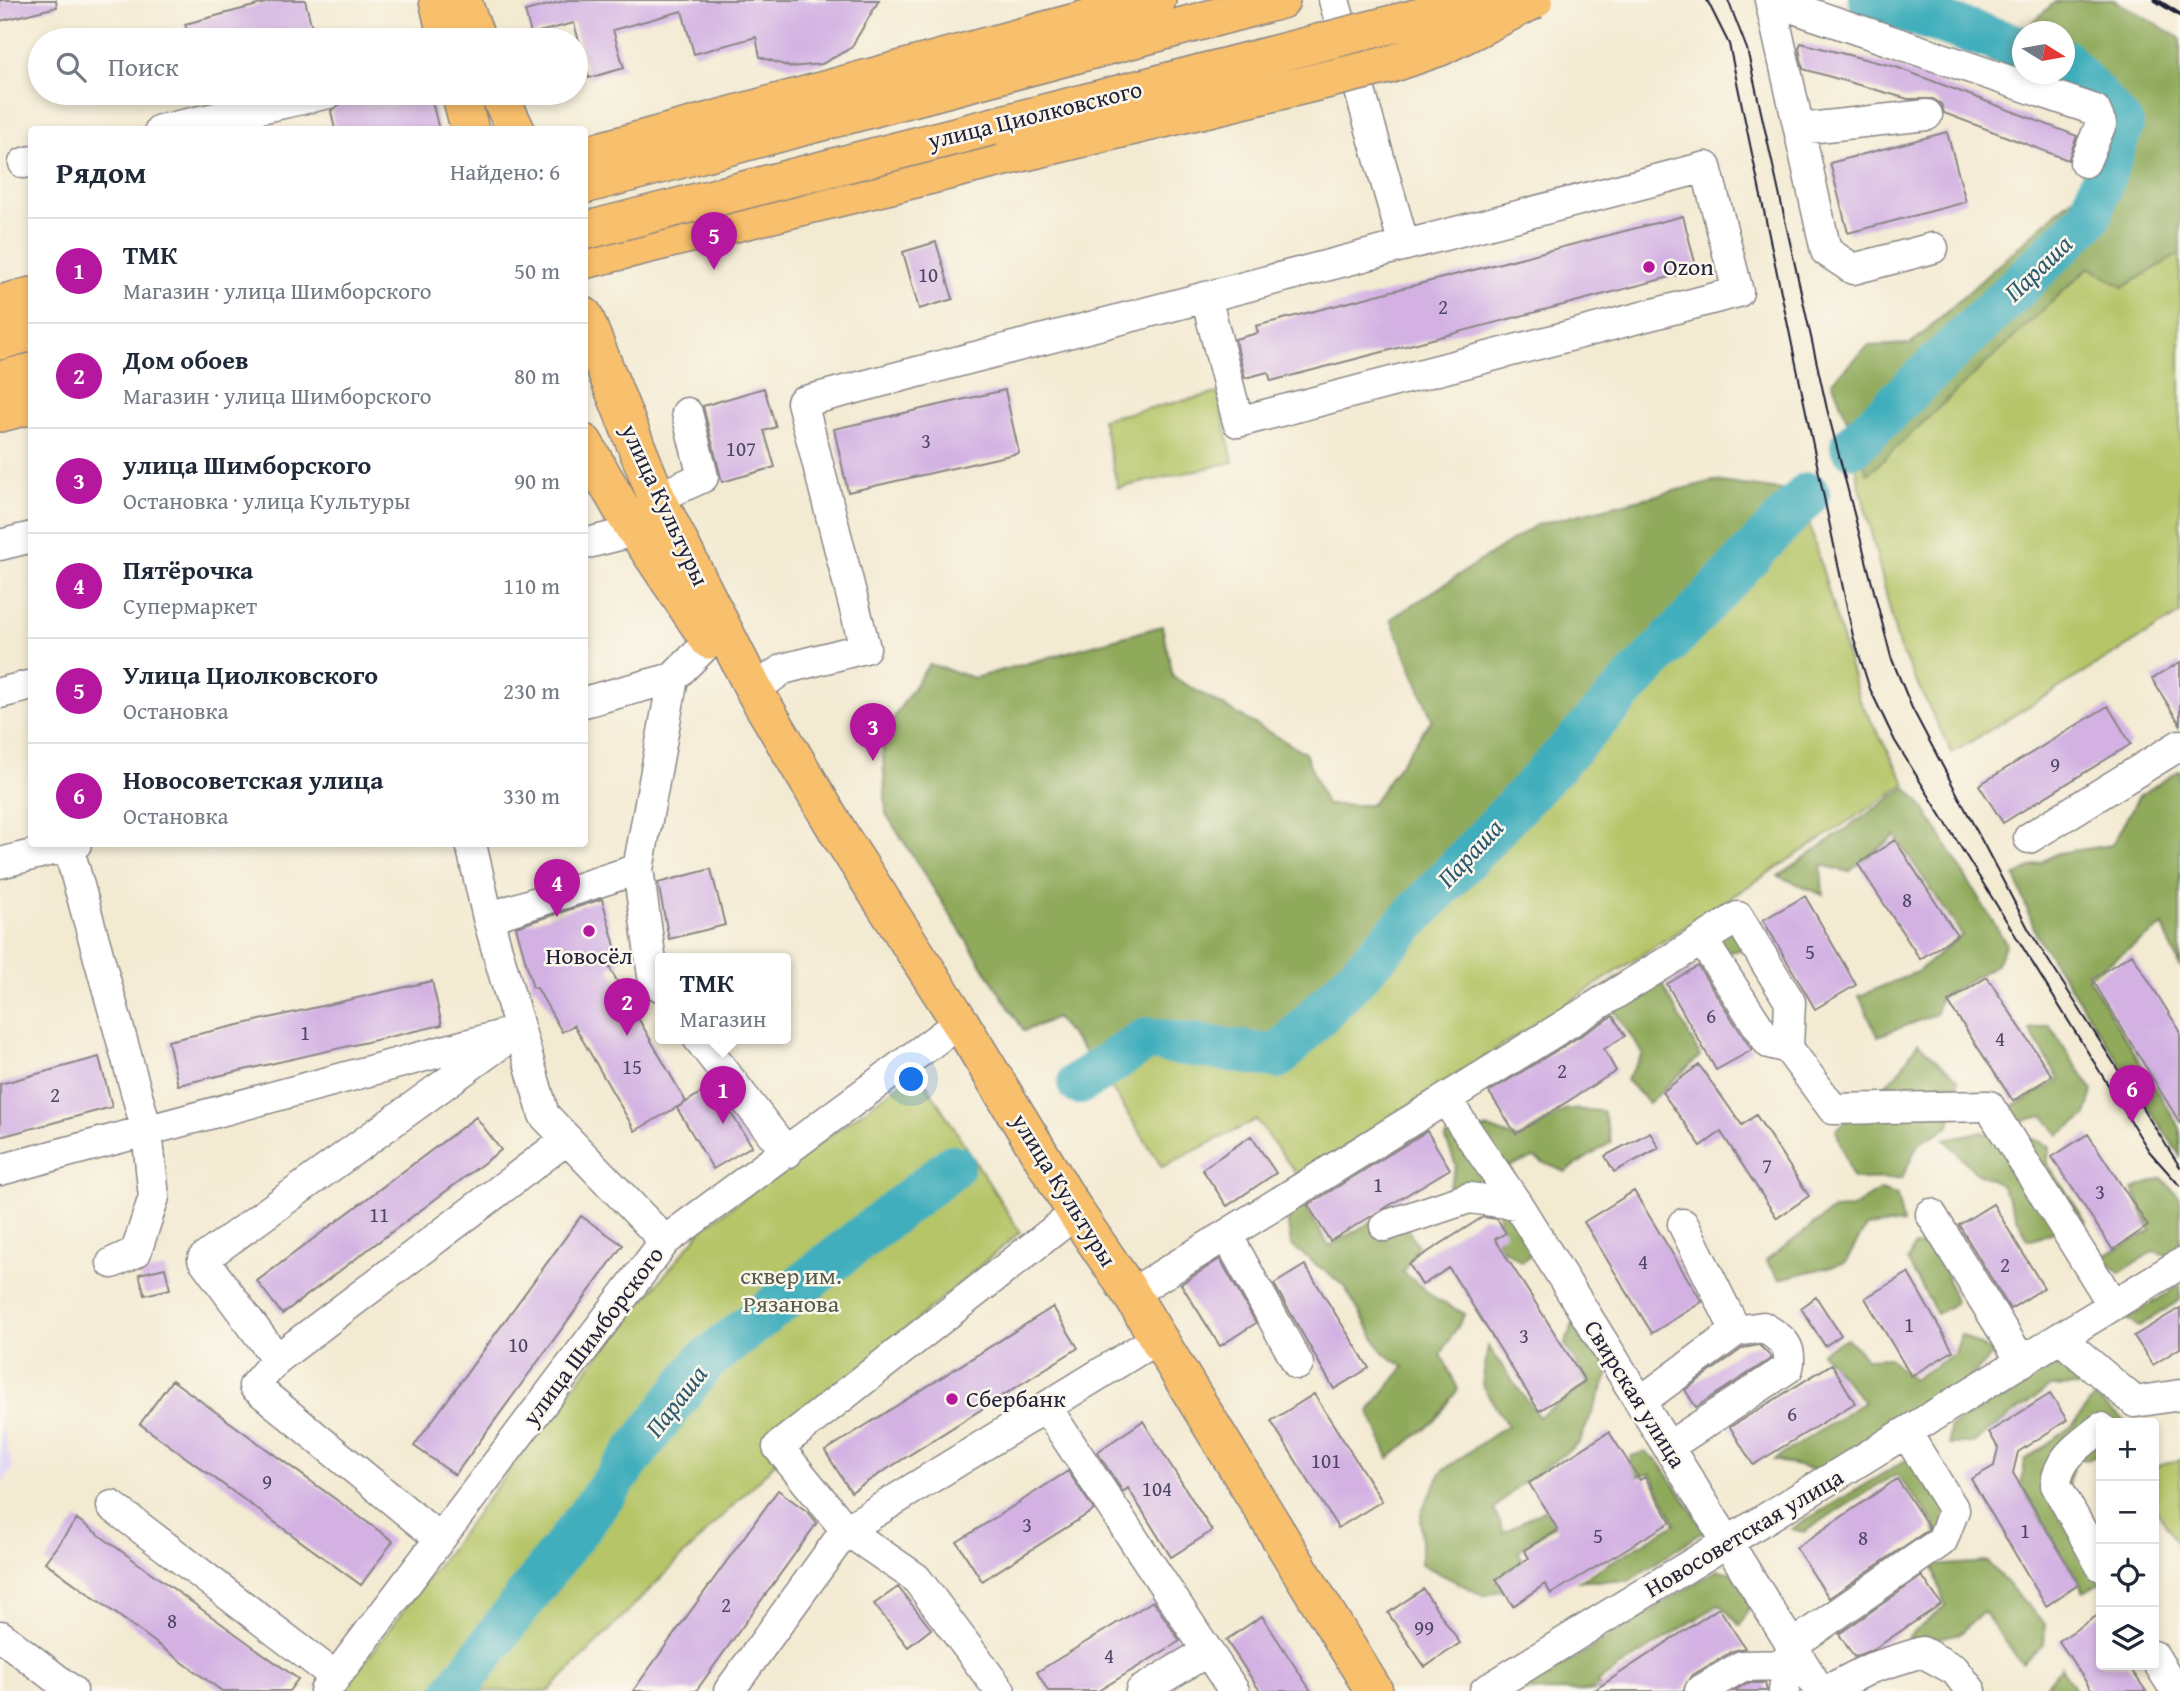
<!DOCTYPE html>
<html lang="ru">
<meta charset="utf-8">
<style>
:root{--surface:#fff;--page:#f2f2f3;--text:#1f2937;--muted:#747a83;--line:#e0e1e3;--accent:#b5179e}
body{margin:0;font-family:"Gentium Book Plus",serif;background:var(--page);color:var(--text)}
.controls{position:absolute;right:21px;bottom:21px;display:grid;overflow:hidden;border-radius:7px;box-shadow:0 4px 10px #0003}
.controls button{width:63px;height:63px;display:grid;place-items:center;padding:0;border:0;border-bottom:2px solid var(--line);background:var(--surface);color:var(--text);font:35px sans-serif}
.compass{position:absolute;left:2012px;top:21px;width:63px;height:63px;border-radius:50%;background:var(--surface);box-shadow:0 4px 10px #0003;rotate:101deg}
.you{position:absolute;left:912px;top:1080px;width:24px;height:24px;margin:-18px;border:5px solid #fff;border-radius:50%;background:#1a73e8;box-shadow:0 0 0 10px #1a73e833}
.badge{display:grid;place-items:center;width:46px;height:46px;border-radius:50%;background:var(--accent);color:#fff;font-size:23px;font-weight:700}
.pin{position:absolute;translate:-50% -58px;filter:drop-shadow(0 2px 4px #0008)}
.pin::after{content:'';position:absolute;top:37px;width:24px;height:21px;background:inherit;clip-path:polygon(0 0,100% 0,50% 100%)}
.popup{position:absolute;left:655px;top:953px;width:136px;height:91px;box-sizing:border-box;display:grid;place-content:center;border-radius:7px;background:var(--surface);filter:drop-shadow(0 2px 5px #0005);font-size:23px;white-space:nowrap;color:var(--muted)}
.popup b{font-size:26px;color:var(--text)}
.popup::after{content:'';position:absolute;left:50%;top:100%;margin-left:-14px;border:14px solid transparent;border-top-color:var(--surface)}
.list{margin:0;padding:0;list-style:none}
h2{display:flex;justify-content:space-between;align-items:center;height:91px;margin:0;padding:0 28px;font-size:30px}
h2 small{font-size:23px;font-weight:400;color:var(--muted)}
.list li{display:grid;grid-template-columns:46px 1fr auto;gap:21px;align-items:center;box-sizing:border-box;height:105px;padding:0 28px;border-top:2px solid var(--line)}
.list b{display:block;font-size:26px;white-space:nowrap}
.list p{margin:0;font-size:23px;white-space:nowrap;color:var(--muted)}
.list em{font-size:23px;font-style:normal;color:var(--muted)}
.icon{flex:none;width:38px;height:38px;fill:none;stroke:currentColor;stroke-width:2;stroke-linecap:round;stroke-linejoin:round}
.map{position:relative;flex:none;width:2180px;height:1691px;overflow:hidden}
.search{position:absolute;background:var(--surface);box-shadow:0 4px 10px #0003;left:28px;top:28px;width:560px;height:77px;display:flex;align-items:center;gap:18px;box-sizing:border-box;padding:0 24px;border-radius:38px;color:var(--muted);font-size:26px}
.panel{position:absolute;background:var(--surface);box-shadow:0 4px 10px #0003;left:28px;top:126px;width:560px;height:721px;border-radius:7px}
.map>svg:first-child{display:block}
</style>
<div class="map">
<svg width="2180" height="1691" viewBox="0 0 2180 1691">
<rect width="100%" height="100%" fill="#fbf7ec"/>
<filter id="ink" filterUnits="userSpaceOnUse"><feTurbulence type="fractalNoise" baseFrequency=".0143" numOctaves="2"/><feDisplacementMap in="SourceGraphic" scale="14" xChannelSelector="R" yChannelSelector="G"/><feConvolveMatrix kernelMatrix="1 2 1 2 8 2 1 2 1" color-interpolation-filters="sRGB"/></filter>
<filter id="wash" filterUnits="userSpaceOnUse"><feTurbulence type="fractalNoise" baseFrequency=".00686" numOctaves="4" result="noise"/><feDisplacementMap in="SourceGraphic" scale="28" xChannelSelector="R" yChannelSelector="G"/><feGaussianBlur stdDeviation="1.57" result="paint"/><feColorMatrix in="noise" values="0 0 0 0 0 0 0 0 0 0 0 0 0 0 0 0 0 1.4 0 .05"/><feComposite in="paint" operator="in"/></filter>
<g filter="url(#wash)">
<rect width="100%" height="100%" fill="#f3ead2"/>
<!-- built -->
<path fill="#ded5f5" d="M0,1420l13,48 -13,18z"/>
<!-- green -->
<path fill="#b5c568" stroke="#6c7452" stroke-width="2" d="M2180,193v421l-228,139 -53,-106 -44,-181 229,-206z
M1218,393l15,69 -115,26 -16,-69z
M1795,513l13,6 51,180 47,85 -607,393 -43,-57 -94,47 -60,-94 46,-30 132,17z
M918,1071l102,161 -234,199 4,17 -241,243h-206l215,-286 146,-178z
M2180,1460v88l-26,-43v-38z"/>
<!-- forest -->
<path fill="#90aa5c" stroke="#59664c" stroke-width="2" d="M2076,0h38l66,38v216l-57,33 -34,-20 -221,207 -36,-93 36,-35 43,-2 167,-151 33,-66 -88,-53h41v-42l-41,-1 31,-28z
M2022,32v41l-32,-12z
M1714,481l89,12 -526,561 -130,-18 -50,30 -41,-48 -32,13 -138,-217 -4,-79 47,-71 45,14 188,-52 11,51 132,76 21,52h45l61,-86 -41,-100 145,-94z
M2180,770v198l-17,-42 -75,51 92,151v28l-143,-220 -22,-60 43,-23 54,-8 27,-49z
M1906,787l13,13 87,143 -9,21 -57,34 -4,16 -58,22 -19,-40 58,-24 45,-37 -67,-99 -46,36 -28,-7 2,30 -45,-19z
M1740,901l9,22 -9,27 -42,8 -38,22 40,76 -51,47 -23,-23 17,-26 -33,-49 -84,31z
M2049,1025l44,66 -7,25 -27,19 -15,-19 -29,6 -4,-15 49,-27 -31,-50z
M1918,1043l40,36 -8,47 -32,18 -16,34 -49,1 -17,-49 61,-56z
M1567,1109l36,2 8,31 -46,30 -31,-14 -24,8 26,84 -14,12 -25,-17 2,-35 -52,-15 9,-29 -11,-29 44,-9 29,11z
M1980,1132l51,6 19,8 -3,17 39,59 -58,18 -27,-56 -26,-12 -30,-33z
M2162,1178l18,20v52l-9,6 -18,-5 -33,22 -20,-15 51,-27 -18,-42z
M1283,1189l19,12 27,45 66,-38 23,38 -15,26 34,28 28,14 -24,40 17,35 -22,31 -47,38 -20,-47 35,-44 -20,-13 -40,-68 -53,-41z
M1880,1190l17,5 6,28 -37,4 -21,36 -66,16 -13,-18 68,-52 18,-1z
M1914,1246l24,1 17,56 -18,11 -30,-53z
M2180,1285v15l-42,27 -11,-8z
M1577,1314l34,55 -32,74 -63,45 -22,21 10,23 66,-37 6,14 -58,42 15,30 -49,15 -63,-32v-52l21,-41 65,-46 -25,-40 6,-39 51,71 49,-34 -23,-39z
M1961,1335l33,18 -28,29 -145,90 -47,-12 90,-58 -43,-50 26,-14 20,21 22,-1 23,22 43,-27z
M2057,1363l22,23 -29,1 -77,56 -24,1 1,-17z
M2094,1397l34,26h-27v29l-15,8 -10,-2 -8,25 33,95v4l-17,10 -63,-106 4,-26 48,-35z
M1645,1452l14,10 46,68 -76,51h-50l96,-57 -24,-50 -17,3 -5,-8 2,-13z
M1914,1455l24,13 33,49 -11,30 -19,10 -7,-34 -38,-49 -92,58 -13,-3z
M1987,1562l58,62 -1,20 -22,20 -39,-53 -22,22 -46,10 -7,-6 37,-31 -12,-40z
M1717,1570l16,3 18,31 -11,22 -20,-22 -123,78 4,9h-79z
M2061,1666l14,25h-33l19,-24z"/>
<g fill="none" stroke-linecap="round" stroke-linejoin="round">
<!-- river -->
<path stroke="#3faebc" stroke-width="44" d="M1870,0l152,48
M1852,446l237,-228 33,-93 -58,-64
M1079,1083l68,-44 131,18 95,-98 435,-465
M455,1691l249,-329 249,-196"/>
</g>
<g id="blocks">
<!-- building -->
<path fill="#d3b2e3" d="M0,0h56l1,7 -57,14z
M277,0h28l10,40h-125l-5,-16z
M568,0h311l-28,48 -29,16 -32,3 -30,-10 -4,-20 -62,17 -12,-43 -69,19 11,38 -35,10 -15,-55 -43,11 -6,-23z
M1801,43l95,24 181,69 -9,24 -124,-47 -3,-9 -8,-5h-25l-105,-30 -4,-21z
M383,93h47l9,37h-104l-4,-19 12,-9z
M1947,132l19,70 -118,31 -18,-70z
M1683,216l14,54 -426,111 -3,-9 -23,6 -10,-39 23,-6 -2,-7z
M936,242l17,57 -34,10 -16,-57z
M764,388l12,39 -12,4 11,36 -53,15 -19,-76z
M1005,390l14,63 -171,39 -14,-63z
M2180,662v62l-28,-45z
M2108,706l23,38 -128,79 -24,-38z
M1895,840l62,95 -37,24 -62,-95z
M711,869l14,56 -56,14 -11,-56z
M1805,896l51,89 -41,24 -52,-89z
M602,899l18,65 -11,3 77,135 -51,29 -61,-106 -12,7 -25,-44h-4l-17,-61z
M2132,954l48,77v92l-88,-144z
M1698,966l54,84 -36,20 -49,-86z
M1987,977l65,99 -39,25 -65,-99z
M432,981l10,44 -264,60 -10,-44z
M1613,1016l12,20 -21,13 12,22 -100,63 -27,-42z
M99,1057l13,50 -112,30v-53z
M1699,1065l43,60 14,-10 53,81 -32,22 -56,-86 -20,14 -39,-54z
M713,1085l39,61 -39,23 -36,-61z
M476,1117l25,33 -219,164 -25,-33z
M1427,1131l23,38 -120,72 -22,-36z
M1650,1132l9,16 -45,24 -9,-16z
M2088,1134l60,92 -35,24 -61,-93z
M1251,1136l25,37 -49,33 -25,-37z
M1634,1191l68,111 -50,31 -68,-111z
M1993,1204l51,84 -34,21 -51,-84z
M581,1216l42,29 -168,230 -41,-29z
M1483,1217l14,2 9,14 -11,6 90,142 -46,30 -90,-143 -27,17 -13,-21z
M1220,1259l36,64 -36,23 -39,-62z
M1305,1265l64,103 -35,21 -60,-105z
M165,1268l5,21 -25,6 -6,-21z
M1908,1273l45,78 -42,25 -46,-78z
M1816,1297l25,38 -16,11 -24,-38z
M1053,1307l25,41 -227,144 -26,-41z
M2180,1308v40l-27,17 -19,-29z
M1759,1345l13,13 -76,49 -11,-17 58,-42z
M1832,1364l23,39 -102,62 -23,-38z
M172,1380l221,161 -32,44 -221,-161z
M1314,1394l68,107 -44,27 -67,-107z
M2050,1394l17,26 -49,32 -5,21 66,111 -33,22 -75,-127 23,-13 4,-18 -9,-16z
M1143,1421l69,110 -41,26 -43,-69 -5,4 -26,-40z
M1609,1432l31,48 5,-3 26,45 -120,72 -6,-10 -32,22 -17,-27 33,-21 -5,-8 34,-20 -29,-47z
M1068,1471l26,39 -112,71 -25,-39z
M1897,1479l32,48 -1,3 -99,68 -33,-50z
M778,1490l31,23 8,10 -121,168h-63z
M77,1519l221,160 -9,12h-67l-177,-129z
M1922,1576l19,28 -67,45 -20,8 -15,-23z
M898,1587l33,42 -23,18 -34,-43z
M1423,1589l37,54 -35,24 -37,-54z
M1153,1601l27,40 -82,50h-50l-11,-19z
M1719,1608l26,40 -12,3 -42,25 -8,15h-90z
M2101,1613v52h27l18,26h-54l-33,-50z
M1262,1616l49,75h-51l-34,-51z
M1747,1683h18l2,8h-33z"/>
</g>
</g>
<g filter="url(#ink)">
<use href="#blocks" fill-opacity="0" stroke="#8a8686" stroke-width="2"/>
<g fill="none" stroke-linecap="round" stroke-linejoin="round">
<defs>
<path id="minor" d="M1334,0l70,245
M1770,0l325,110 6,14 -16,38
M1770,0l29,129 128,-14
M1799,129l27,122 27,18 80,-21
M160,130l169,-37
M24,163l8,-2
M657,498l46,-21 -16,-64
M584,544l51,-13
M0,545l32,-8
M754,690l29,-21 82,-21 -63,-246 904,-235 32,125 -500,130 -32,-125
M0,693l32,-8
M584,702l89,-24 37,-37
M2029,838l151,-93
M471,844l17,74
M68,846l79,285 7,66 -18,55 -24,11
M0,863l76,-19
M638,869l-150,49 56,197 121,126
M1702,940l36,-23 52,85 -2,46
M660,986l-7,-10 -15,-107 35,-191
M698,1038l89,115
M1446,1100l71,104 303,487
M0,1170l518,-139 -315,228 74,100 -23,27 186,153
M1931,1214l91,148
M1683,1224l53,107
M1385,1226l84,-28 48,6
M1227,1235l71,129
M1131,1294l571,-354 67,103 19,5 45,61 156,-3 124,199
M2060,1338l75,64 45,-7
M277,1359l290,-220
M1640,1402l96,-71 27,-4c19,12 30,18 25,41l-120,79
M1046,1407l188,284
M2101,1428c-20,16 -43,29 -45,57l45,81
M112,1506l224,171
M1,1636l71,55
M2154,1656l22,35
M325,1691l340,-450 295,-219
M729,1691l117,-161 312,-192
M1000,1691l-84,-113 -70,-48 -68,-83 298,-234
M1141,1691l67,-40
M1485,1691l695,-427
M1700,1691l42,-25 46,-1
M1784,1691l7,-45 151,-105 12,-31 -47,-76
M1826,1691l45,-23 51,-16 33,18 16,21"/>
<path id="major" d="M438,0l9,40
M462,0l15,40
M460,93l10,37
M498,93l18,37
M584,155l573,-155
M584,185l697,-185
M584,260l429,-105
M0,304l32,-8
M584,316l73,182 97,192 89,150 117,182 116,191 55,81 243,397
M0,341l32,-9
M0,380l32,-8
M0,413l32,-8
M584,443l40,70 85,127"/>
</defs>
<!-- minor casing -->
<use href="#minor" stroke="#8a8686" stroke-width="33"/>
<!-- major casing -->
<use href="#major" stroke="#8a8686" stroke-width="40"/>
<!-- minor -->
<use href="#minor" stroke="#fff" stroke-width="30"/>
<!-- major -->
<use href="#major" stroke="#f8bf6c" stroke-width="37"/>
<!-- tram -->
<path stroke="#22223b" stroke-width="2" d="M1707,0l22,44 124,592 17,53 25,52 254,410 31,35
M1728,0l19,49 80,360 64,248 21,51 117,222 151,237"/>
<!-- rail -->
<path stroke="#22223b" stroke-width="5" d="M2156,0l24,15"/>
<defs>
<path id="major-bridge" d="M1013,155l375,-90 52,-18 94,-47
M584,231l902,-231"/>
</defs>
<!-- major-bridge casing -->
<use href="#major-bridge" stroke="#8a8686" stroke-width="40" stroke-linecap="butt"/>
<!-- major-bridge -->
<use href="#major-bridge" stroke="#f8bf6c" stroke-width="37"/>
</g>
</g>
<!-- markers -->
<g fill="#b5179e" stroke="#fbf7ec" stroke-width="2.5">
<circle cx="1649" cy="267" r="7"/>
<circle cx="589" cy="931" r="7"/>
<circle cx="952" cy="1399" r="7"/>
</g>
<g text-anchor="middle" stroke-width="5" stroke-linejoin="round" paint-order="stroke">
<!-- number labels -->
<g font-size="21" fill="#4e4665">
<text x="928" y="282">10</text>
<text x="1443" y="314">2</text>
<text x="926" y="448">3</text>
<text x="741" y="456">107</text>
<text x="2055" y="772">9</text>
<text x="1907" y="907">8</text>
<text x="1810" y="959">5</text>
<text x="1711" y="1023">6</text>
<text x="305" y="1040">1</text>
<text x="2000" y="1046">4</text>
<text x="632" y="1074">15</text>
<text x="1562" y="1078">2</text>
<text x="55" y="1102">2</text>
<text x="1767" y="1173">7</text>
<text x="1378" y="1192">1</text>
<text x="2100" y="1199">3</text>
<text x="379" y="1222">11</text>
<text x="1643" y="1269">4</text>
<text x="2005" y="1272">2</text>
<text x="1909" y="1332">1</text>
<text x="1524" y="1343">3</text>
<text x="518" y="1352">10</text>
<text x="1792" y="1421">6</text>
<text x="1326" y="1468">101</text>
<text x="267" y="1489">9</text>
<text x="1157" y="1496">104</text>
<text x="1027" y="1532">3</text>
<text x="2025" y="1538">1</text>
<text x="1598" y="1543">5</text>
<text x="1863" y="1545">8</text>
<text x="726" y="1612">2</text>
<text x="172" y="1628">8</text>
<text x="1424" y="1635">99</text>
<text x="1109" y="1663">4</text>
</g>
<!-- street labels -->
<g font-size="24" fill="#22223b" stroke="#fbf7ec">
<text transform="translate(1035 115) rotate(-14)" y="8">улица Циолковского</text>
<text transform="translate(665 505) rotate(65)" y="8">улица Культуры</text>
<text transform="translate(1064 1190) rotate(58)" y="8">улица Культуры</text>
<text transform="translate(593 1336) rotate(-53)" y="8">улица Шимборского</text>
<text transform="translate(1635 1394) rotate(58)" y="8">Свирская улица</text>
<text transform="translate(1744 1533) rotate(-31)" y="8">Новосоветская улица</text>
</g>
<!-- poi labels -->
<g font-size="24" fill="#22223b" stroke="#fbf7ec" text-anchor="start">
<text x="1663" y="275">Ozon</text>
<text x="589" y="964" text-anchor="middle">Новосёл</text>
<text x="966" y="1407">Сбербанк</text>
</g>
<!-- park labels -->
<g font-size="24" fill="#555b4b" stroke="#fbf7ec">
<text x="791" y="1284">сквер им.<tspan x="791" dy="28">Рязанова</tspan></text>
</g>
<!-- water labels -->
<g font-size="26" font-style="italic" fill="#2e5a6f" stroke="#fbf7ec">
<text transform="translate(2038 268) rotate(-44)" y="9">Параша</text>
<text transform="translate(1470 853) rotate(-47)" y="9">Параша</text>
<text transform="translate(676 1401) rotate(-52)" y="9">Параша</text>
</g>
</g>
</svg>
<div class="controls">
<button>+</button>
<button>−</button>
<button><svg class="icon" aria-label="locate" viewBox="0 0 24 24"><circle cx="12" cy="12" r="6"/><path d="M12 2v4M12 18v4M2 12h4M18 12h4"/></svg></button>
<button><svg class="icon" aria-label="layers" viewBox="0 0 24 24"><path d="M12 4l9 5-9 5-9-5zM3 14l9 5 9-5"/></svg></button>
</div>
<svg class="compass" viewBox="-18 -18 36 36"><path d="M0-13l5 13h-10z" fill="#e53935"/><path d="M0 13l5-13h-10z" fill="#747a83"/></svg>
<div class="you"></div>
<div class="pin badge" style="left:723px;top:1124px">1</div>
<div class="popup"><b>ТМК</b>Магазин</div>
<div class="pin badge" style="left:627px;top:1036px">2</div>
<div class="pin badge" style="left:873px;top:761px">3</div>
<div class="pin badge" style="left:557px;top:917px">4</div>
<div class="pin badge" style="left:714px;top:270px">5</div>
<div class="pin badge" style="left:2132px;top:1123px">6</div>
<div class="search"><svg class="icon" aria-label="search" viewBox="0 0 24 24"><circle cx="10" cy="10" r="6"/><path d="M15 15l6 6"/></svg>Поиск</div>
<section class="panel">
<h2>Рядом<small>Найдено: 6</small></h2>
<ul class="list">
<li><span class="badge">1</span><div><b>ТМК</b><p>Магазин · улица Шимборского</p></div><em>50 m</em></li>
<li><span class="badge">2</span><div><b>Дом обоев</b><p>Магазин · улица Шимборского</p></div><em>80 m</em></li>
<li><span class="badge">3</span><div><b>улица Шимборского</b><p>Остановка · улица Культуры</p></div><em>90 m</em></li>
<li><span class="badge">4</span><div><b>Пятёрочка</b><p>Супермаркет</p></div><em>110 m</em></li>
<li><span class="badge">5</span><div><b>Улица Циолковского</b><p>Остановка</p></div><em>230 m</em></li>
<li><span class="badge">6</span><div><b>Новосоветская улица</b><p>Остановка</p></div><em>330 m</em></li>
</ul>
</section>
</div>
